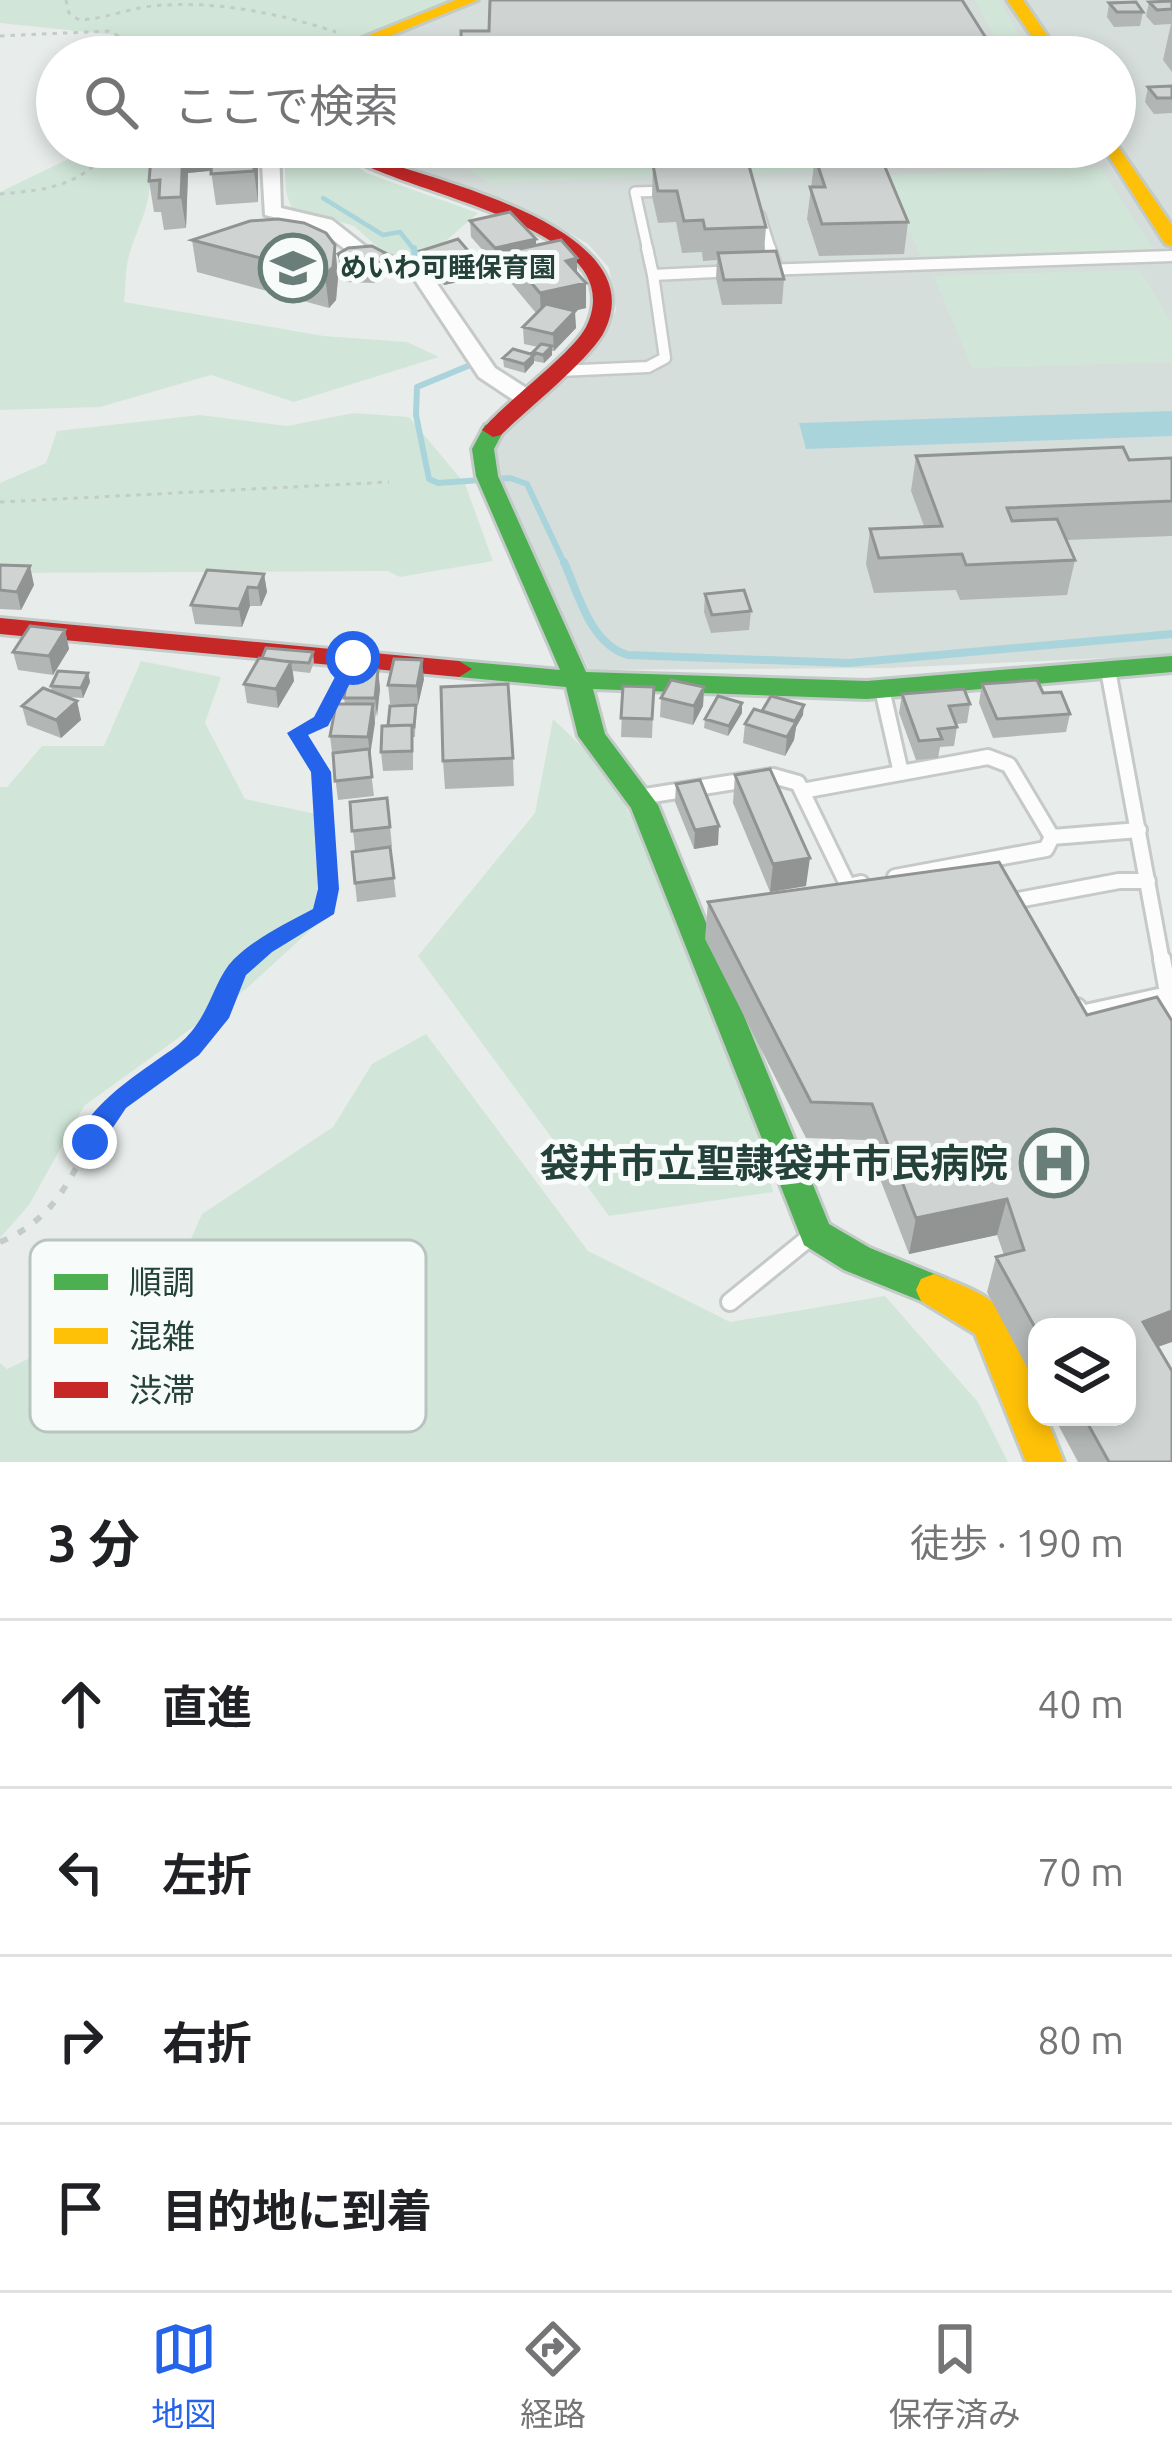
<!DOCTYPE html>
<html lang="ja">
<meta charset="utf-8">
<style>
:root{--surface:#fff;--page:#f6f6f6;--text:#202124;--muted:#757577;--line:#e0e0e0;--accent:#2563eb}
body{margin:0;font-family:Ubuntu,"Noto Sans JP",sans-serif;background:var(--page);color:var(--text)}
.controls{position:absolute;right:36px;bottom:36px;display:grid;overflow:hidden;border-radius:24px;box-shadow:0 6px 18px #0003}
.controls button{width:108px;height:108px;display:grid;place-items:center;padding:0;border:0;border-bottom:3px solid var(--line);background:var(--surface);color:var(--text);font:60px sans-serif}
.stop{position:absolute;width:36px;height:36px;margin:-27px;border:9px solid #2563eb;border-radius:50%;background:#fff}
.stop.end{background:#2563eb;border-color:#fff;box-shadow:0 3px 12px #0008}
.list{margin:0;padding:0;list-style:none}
h2{display:flex;justify-content:space-between;align-items:center;height:156px;margin:0;padding:0 48px;font-size:51px}
h2 small{font-size:39px;font-weight:400;color:var(--muted)}
.list li{display:grid;grid-template-columns:78px 1fr auto;gap:36px;align-items:center;box-sizing:border-box;height:168px;padding:0 48px;border-top:3px solid var(--line)}
.list b{display:block;font-size:45px;white-space:nowrap}
.list em{font-size:39px;font-style:normal;color:var(--muted)}
.icon{flex:none;width:66px;height:66px;fill:none;stroke:currentColor;stroke-width:2;stroke-linecap:round;stroke-linejoin:round}
.map{position:relative;flex:none;width:1172px;height:1462px;overflow:hidden}
.search{position:absolute;background:var(--surface);box-shadow:0 6px 18px #0003;left:36px;right:36px;top:36px;height:132px;display:flex;align-items:center;gap:30px;box-sizing:border-box;padding:0 42px;border-radius:66px;color:var(--muted);font-size:45px}
.sheet{height:828px;background:var(--surface)}
nav{display:flex;justify-content:space-around;align-items:center;box-sizing:border-box;height:168px;border-top:3px solid var(--line);background:var(--surface);font-size:33px;color:var(--muted)}
nav a{display:grid;justify-items:center;gap:6px}
nav .on{color:var(--accent)}
.map>svg:first-child{display:block}
</style>
<div class="map">
<svg width="1172" height="1462" viewBox="0 0 1172 1462">
<rect width="100%" height="100%" fill="#e8edeb"/>
<!-- built -->
<path fill="#d6dedb" d="M479,0h693v655l-282,13 -301,2 -84,-179 -11,-39 5,-19 98,-88 19,-35 -7,-42 -21,-24 -26,-15 -178,-67 -22,-15h753v-90h-781z"/>
<!-- green -->
<path fill="#d1e6d8" d="M0,0h454l-140,57h-193l-6,-22 -115,-12z
M975,0h24l34,57h-28z
M93,147h51c14,48 0,63 -14,105 -5,15 -4,34 -6,50l200,34 83,6 32,15 -145,45 -83,-27 -111,32 -100,3v-218z
M284,147h49l33,26 112,40 -46,40 -31,5 -18,-6 -29,-26 -63,-19 -5,-15z
M946,147h139l8,13 -603,23 -28,-18z
M1100,167l53,82 -232,7 -37,-81z
M1140,270l32,54v38l-200,6 -38,-92z
M354,413l55,4 56,67 28,77 -93,16 -13,-6 -387,2v-90l46,-20 11,-32 143,-16 87,11z
M141,661l80,16 -16,46 40,76 71,15 2,109 -72,66 -162,117 -55,99 -29,33v-451h7l35,-41h62z
M553,719l59,56 61,136 87,229 13,52 -164,24 -191,-260 117,-143z
M426,1034l162,217 142,71 155,-26 93,106 30,60h-1008v-99l7,6 160,-76 35,-79 131,-87 39,-63z"/>
<!-- water -->
<path fill="#a9d4db" d="M1172,411v25l-366,13 -7,-26z"/>
<g fill="none" stroke-linecap="round" stroke-linejoin="round">
<!-- stream-far2 -->
<path stroke="#a9d4db" stroke-width="4.5" d="M323,198l60,37 17,-3 15,19"/>
<!-- stream-far1 -->
<path stroke="#a9d4db" stroke-width="6" d="M414,248l2,20 6,5
M480,361l-63,26 -1,28 13,64 9,4 72,-5 17,6 38,81"/>
<!-- stream -->
<path stroke="#a9d4db" stroke-width="8" d="M564,562c15,33 26,82 64,93l221,8 323,-29"/>
<defs>
<path id="lane-far3" d="M760,216l11,35
M648,251l-13,-59 33,-1"/>
<path id="lane-far2" d="M647,248l6,27 82,-4
M770,248l7,21
M763,270l409,-14
M559,371l89,-4 17,-9 -12,-83"/>
<path id="lane-far1" d="M1108,670l54,292
M882,689l19,84
M802,791l186,-34 21,8 43,72 -6,12 -151,28
M639,797l134,-21 25,7 50,103 13,-3
M1052,837l87,-7
M1016,906l-3,-5 106,-20h29"/>
<path id="lane" d="M1162,959l10,56
M1077,1007l4,7 87,-19
M730,1302l80,-65"/>
<path id="street" d="M261,147h18l2,61 51,12 33,26 64,26 66,96 39,25v10h-16l-39,-26 -64,-97 -64,-26 -33,-26 -53,-13z"/>
<path id="fast" d="M493,423l11,7 -10,19 4,27 88,196 281,9 305,-25v16l-305,27 -274,-10 12,45 53,71 171,419 41,24 77,31 5,11 -5,11 -13,5 -13,-5 -77,-31 -40,-25 -173,-437 -53,-72 -12,-49 -107,-10 -13,-8 13,-8 101,9 -84,-194 -4,-27 13,-24z"/>
<path id="slow" d="M456,0h22l-140,57h-23z
M1007,0h16l39,57h-16z
M1115,142l57,83v21l-7,-2 -62,-97h12z
M934,1274c20,8 53,19 67,36 17,22 36,80 36,107h9l18,45h-38l-51,-128 -54,-33 -5,-11 5,-11z"/>
<path id="jam" d="M335,147h21l17,11c64,23 280,71 232,172 -12,27 -80,81 -104,105l-8,2 -11,-7c24,-29 90,-76 104,-103 52,-106 -202,-133 -251,-180z
M0,618l459,43 13,8 -13,8 -459,-43z"/>
</defs>
<!-- lane-far3 casing -->
<use href="#lane-far3" stroke="#c5cac8" stroke-width="14"/>
<!-- lane-far2 casing -->
<use href="#lane-far2" stroke="#c5cac8" stroke-width="15"/>
<!-- lane-far1 casing -->
<use href="#lane-far1" stroke="#c5cac8" stroke-width="20"/>
<!-- lane casing -->
<use href="#lane" stroke="#c5cac8" stroke-width="22"/>
<!-- street casing -->
<use href="#street" stroke="#c5cac8" stroke-width="6"/>
<!-- fast casing -->
<use href="#fast" stroke="#c3cbc8" stroke-width="6"/>
<!-- slow casing -->
<use href="#slow" stroke="#c3cbc8" stroke-width="6"/>
<!-- jam casing -->
<use href="#jam" stroke="#c3cbc8" stroke-width="6"/>
<!-- path-far2 -->
<path stroke="#c3ccca" stroke-width="3" stroke-dasharray="4.5 6" stroke-linecap="butt" d="M66,0l3,13 10,7c25,-1 48,-11 73,-14 62,-6 126,7 184,26
M0,36l109,-5 9,5 9,21
M0,194c36,-3 75,-6 100,-35l-10,-12
M0,502l389,-20"/>
<!-- path-far1 -->
<path stroke="#c3ccca" stroke-width="4.5" stroke-dasharray="6 9" stroke-linecap="butt" d="M246,962l18,-16 59,-32 6,-25 -8,-117 -24,-39 24,-12 22,-41"/>
<!-- path -->
<path stroke="#c3ccca" stroke-width="6" stroke-dasharray="8 12" stroke-linecap="butt" d="M0,1242c71,-30 72,-84 115,-137 29,-36 76,-51 103,-91 13,-18 14,-39 31,-55"/>
<!-- lane-far3 -->
<use href="#lane-far3" stroke="#fcfcfc" stroke-width="9"/>
<!-- lane-far2 -->
<use href="#lane-far2" stroke="#fcfcfc" stroke-width="10"/>
<!-- lane-far1 -->
<use href="#lane-far1" stroke="#fcfcfc" stroke-width="14"/>
<!-- lane -->
<use href="#lane" stroke="#fcfcfc" stroke-width="16"/>
<!-- street -->
<use href="#street" fill="#fcfcfc" fill-rule="evenodd"/>
<!-- fast -->
<use href="#fast" fill="#4caf50" fill-rule="evenodd"/>
<!-- slow -->
<use href="#slow" fill="#ffc107" fill-rule="evenodd"/>
<!-- jam -->
<use href="#jam" fill="#c62828" fill-rule="evenodd"/>
</g>
<!-- wall -->
<path fill="#b2b6b5" d="M1172,1v71l-9,-12 8,-36 -17,1 -8,-9 3,-14z
M1109,3l34,9 -3,14 -26,1 -7,-10z
M1172,86v27l-18,1 -9,-12 3,-15z
M152,147h105l1,55 -42,3 -5,-34 -23,2 -2,55 -22,2 -3,-18h-7l-5,-31z
M467,147h270l-270,11z
M815,157l93,65 -4,32 -85,2 -12,-37z
M653,165l113,62 -2,25 20,27 -2,25 -60,1 -6,-27 1,-18 -14,1 -1,-9 -20,1 -6,-31 -18,1 -6,-27z
M470,221l66,25 41,12v15l9,35 -12,3 2,17 -22,23h-2v4l-8,8 -10,-2 -9,12 -21,-6 -1,-9 30,-4 5,-7 -14,-3 -1,-17 13,-14 -30,-36 -1,-14 -9,2 -25,-28z
M192,240l143,5 3,33 -2,22 -7,8 -132,-36z
M420,251l57,27 -33,7 -23,-17z
M338,254l48,16 -12,13 -28,-1 -6,-11z
M916,456l213,4 43,-2v78l-106,4 9,20 -8,35 -107,5 -4,-10 -82,3 -8,-29 4,-35 54,-3 -13,-35z
M0,565l34,20 -13,25 -21,-1z
M264,574l3,18 -6,14h-11l-8,21 -47,-3 -4,-19z
M705,594l46,17 -2,19 -38,3 -7,-21z
M65,630l4,19 -16,26 -35,-5 -5,-18z
M313,652l1,10 -4,11 -17,-2 1,10 -16,27 -31,-5 -3,-19z
M378,670l2,19 -11,67 5,40 -36,4 -8,-64 15,-32 -1,-6z
M88,673l2,9 -7,16 -17,-1 11,4 4,19 -20,18 -34,-13 -5,-19 30,-14 -1,-6z
M424,679l-6,26 -28,-1 -2,-19z
M982,684l88,30 -4,18 -73,6 -14,-35z
M623,686l31,1 -2,51 -31,-1z
M704,687l-1,19 -10,19 -33,-8 1,-19z
M902,694l68,10 -3,19 -11,1 1,3 -3,19 -14,1 -2,11 -22,2 -17,-47z
M416,705l-1,32h-2v33l-30,1 -2,-19z
M762,711l41,4 -7,12 -2,13 -9,16 -42,-13 2,-19z
M742,713l-14,23 -24,-8 1,-9z
M513,758l1,28 -69,3 -2,-28z
M735,775l71,111 -36,6 -37,-89z
M676,784l42,61 -24,4 -19,-47z
M387,798l5,48 -37,4 -5,-48z
M390,847l6,50 -39,5 -2,-19z
M708,902l449,445 15,115h-94l-24,-45h73l-90,-90v59l-50,-94 9,-35 8,-2 -7,-20 -88,19 -44,-114 -59,-2 -101,-199z"/>
<!-- shaded-wall -->
<path fill="#919493" d="M183,147h30l3,23 -28,3 -2,55 -5,-31z
M254,147h3l1,8v47l-4,-31z
M536,239v17l-31,-4v11l-9,2 -1,-17z
M335,245l3,33 -2,22 -7,8 -4,-33z
M385,253l1,17 -12,13 -1,-17z
M577,258v25l-11,-22z
M477,261v17l-33,7 -1,-16z
M586,283v25l-45,10 -1,-25z
M575,311l1,17 -22,23 -1,-17z
M552,346v9l-8,8 -1,-8z
M534,355v8l-9,10 -1,-9z
M30,566l4,19 -13,25 -4,-18z
M264,574l3,18 -6,14 -3,-18z
M248,587l2,19 -8,21 -3,-18z
M65,630l4,19 -16,26 -4,-19z
M422,660l2,19 -6,26 -1,-19z
M291,662l3,19 -16,27 -2,-19z
M378,670l2,19 -3,28 -2,-19z
M88,673l2,9 -7,16 -2,-10z
M704,687l-1,19 -10,19 1,-19z
M77,701l4,19 -20,18 -5,-18z
M742,703v10l-14,23 1,-10z
M373,704l2,19 -5,33 -2,-19z
M804,705l-1,10 -7,12 -2,13 -9,16 2,-19z
M719,826l-1,19 -24,4 1,-19z
M810,858l-4,28 -36,6 3,-28z
M1007,1199l-10,36 -88,19 7,-36z
M1172,1311v31l-43,15 14,-35z"/>
<!-- building -->
<path fill="#cfd4d2" stroke="#919493" stroke-width="3" d="M490,0h472l36,57h-536l-1,-26h28z
M1172,1v8l-15,1 -8,-8z
M1136,2l7,10h-26l-8,-9z
M1172,86v12h-15l-9,-11z
M152,147h31l-2,50 -22,1 1,-18 -11,1z
M212,147h42v24l-43,3z
M880,155l28,67 -86,2 -12,-37h15l-10,-30z
M748,162l18,65 -61,2 -2,-9 -19,1 -7,-30h-19l-5,-26z
M510,212l26,27 -41,9 -25,-27z
M278,219l26,4 22,10 9,12 -2,22 -8,8 -133,-35 58,-19z
M458,239l19,22 -34,8 -23,-18z
M561,240l16,18 -11,3 20,22 -46,10 -35,-41z
M372,246l13,7 -12,13 -28,-1 -7,-11 10,-6z
M776,251l8,28 -60,1 -6,-27z
M546,304l29,7 -22,23 -30,-7z
M541,344l11,2 -9,9 -10,-3z
M513,349l21,6 -10,9 -21,-6z
M1123,447l6,13 43,-2v43l-165,7 5,13 45,-2 18,41 -109,5 -4,-11 -83,4 -9,-29 72,-3 -26,-70z
M0,565l30,1 -13,26 -17,-2z
M207,570l57,4 -6,14 -10,-1 -9,22 -48,-4z
M744,590l7,21 -39,4 -7,-21z
M30,626l35,4 -16,26 -36,-4z
M266,648l47,4 -4,11 -26,-2 -21,-3z
M259,658l32,4 -15,27 -32,-5z
M394,659l28,1 -5,26 -29,-1z
M348,670h30l-3,28h-31z
M58,671l30,2 -7,15 -30,-2z
M671,680l33,7 -10,19 -33,-8z
M1037,680l6,13 18,-1 9,22 -73,5 -15,-35z
M508,684l5,74 -70,3 -2,-74z
M623,686l31,1 -2,32 -31,-1z
M43,688l34,13 -21,19 -34,-14z
M964,689l6,15 -21,2 8,21 -19,2 4,10 -23,2 -17,-47z
M718,696l24,7 -13,23 -24,-7z
M771,696l33,9 -9,16 -33,-10z
M336,704h37l-5,33 -38,-1z
M416,705l-2,22h-2v-2l-24,1 2,-20z
M754,709l42,13 -9,15 -42,-13z
M412,725v26l-31,1 1,-26z
M369,749l3,28 -37,4 -2,-28z
M770,769l40,89 -37,6 -38,-89z
M700,780l19,46 -24,4 -19,-46z
M387,798l3,29 -38,4 -2,-29z
M390,847l4,31 -39,5 -3,-31z
M999,862l88,153 70,-18 15,24v290l-29,11 29,49v91h-63l-25,-45h43v-90h-90v4l-41,-74 28,-7 -17,-51 -91,19 -44,-114 -61,-2 -103,-200z"/>
<!-- route -->
<path fill="#2563eb" d="M347,654l16,4 -35,68 -20,9 23,37 8,117 -5,25 -62,38 -26,23 -17,43 -30,37 -73,53 -28,42h-17c-12,-37 73,-86 97,-105 33,-27 34,-64 56,-86 23,-22 51,-35 79,-50l5,-20 -7,-117 -24,-39 27,-16z"/>
<!-- icons -->
<defs>
<symbol id="school-ring" viewBox="-11 -11 22 22"><circle r="9.5" fill="#f7fbf9" stroke="#697e78" stroke-width="1.5"/><path d="M0-5L7-2L0 1L-7-2ZM-4 1L0 2.5L4 1V4Q0 6-4 4Z" fill="#697e78"/></symbol>
<symbol id="hospital-ring" viewBox="-11 -11 22 22"><circle r="9.5" fill="#f7fbf9" stroke="#697e78" stroke-width="1.5"/><path d="M-5-5h3v3.5h4V-5h3V5h-3V1.5h-4V5h-3Z" fill="#697e78"/></symbol>
</defs>
<g fill-rule="evenodd">
<use href="#school-ring" x="255" y="230" width="76" height="76"/>
<use href="#hospital-ring" x="1016" y="1125" width="76" height="76"/>
</g>
<g text-anchor="middle" stroke-width="10" stroke-linejoin="round" paint-order="stroke">
<!-- far-poi labels -->
<g font-size="27" font-weight="bold" fill="#24423a" stroke="#f7fbf9" text-anchor="start">
<text x="340" y="277">めいわ可睡保育園</text>
</g>
<!-- near-poi labels -->
<g font-size="39" font-weight="bold" fill="#24423a" stroke="#f7fbf9" text-anchor="end">
<text x="1008" y="1177">袋井市立聖隷袋井市民病院</text>
</g>
</g>
<!-- legend -->
<rect x="30" y="1240" width="396" height="192" rx="18" fill="#f7fbf9" stroke="#b8c4c0" stroke-width="3"/>
<rect x="54" y="1274" width="54" height="16" fill="#4caf50"/>
<rect x="54" y="1328" width="54" height="16" fill="#ffc107"/>
<rect x="54" y="1382" width="54" height="16" fill="#c62828"/>
<g font-size="33" fill="#24423a">
<text x="129" y="1294">順調</text>
<text x="129" y="1348">混雑</text>
<text x="129" y="1402">渋滞</text>
</g>
</svg>
<div class="controls">
<button><svg class="icon" aria-label="layers" viewBox="0 0 24 24"><path d="M12 4l9 5-9 5-9-5zM3 14l9 5 9-5"/></svg></button>
</div>
<div class="stop" style="left:353px;top:658px"></div>
<div class="stop end" style="left:90px;top:1142px"></div>
<div class="search"><svg class="icon" aria-label="search" viewBox="0 0 24 24"><circle cx="10" cy="10" r="6"/><path d="M15 15l6 6"/></svg>ここで検索</div>
</div>
<section class="sheet">
<h2>3 分<small>徒歩 · 190 m</small></h2>
<ul class="list">
<li><svg class="icon" aria-label="ahead" viewBox="0 0 24 24"><path d="M12 20V5M6 11l6-6 6 6"/></svg><div><b>直進</b></div><em>40 m</em></li>
<li><svg class="icon" aria-label="left" viewBox="0 0 24 24"><path d="M17 20v-9H6M10 6l-5 5 5 5"/></svg><div><b>左折</b></div><em>70 m</em></li>
<li><svg class="icon" aria-label="right" viewBox="0 0 24 24"><path d="M7 20v-9h11M14 6l5 5-5 5"/></svg><div><b>右折</b></div><em>80 m</em></li>
<li><svg class="icon" aria-label="arrive" viewBox="0 0 24 24"><path d="M6 21V4h12l-3 4 3 4H6"/></svg><div><b>目的地に到着</b></div></li>
</ul>
</section>
<nav>
<a class="on"><svg class="icon" aria-label="map" viewBox="0 0 24 24"><path d="M3 6l6-2 6 2 6-2v14l-6 2-6-2-6 2zM9 4v14M15 6v14"/></svg>地図</a>
<a><svg class="icon" aria-label="directions" viewBox="0 0 24 24"><path d="M12 3l9 9-9 9-9-9zM9 14v-3h6M13 9l2 2-2 2"/></svg>経路</a>
<a><svg class="icon" aria-label="saved" viewBox="0 0 24 24"><path d="M7 4h10v16l-5-4-5 4z"/></svg>保存済み</a>
</nav>
